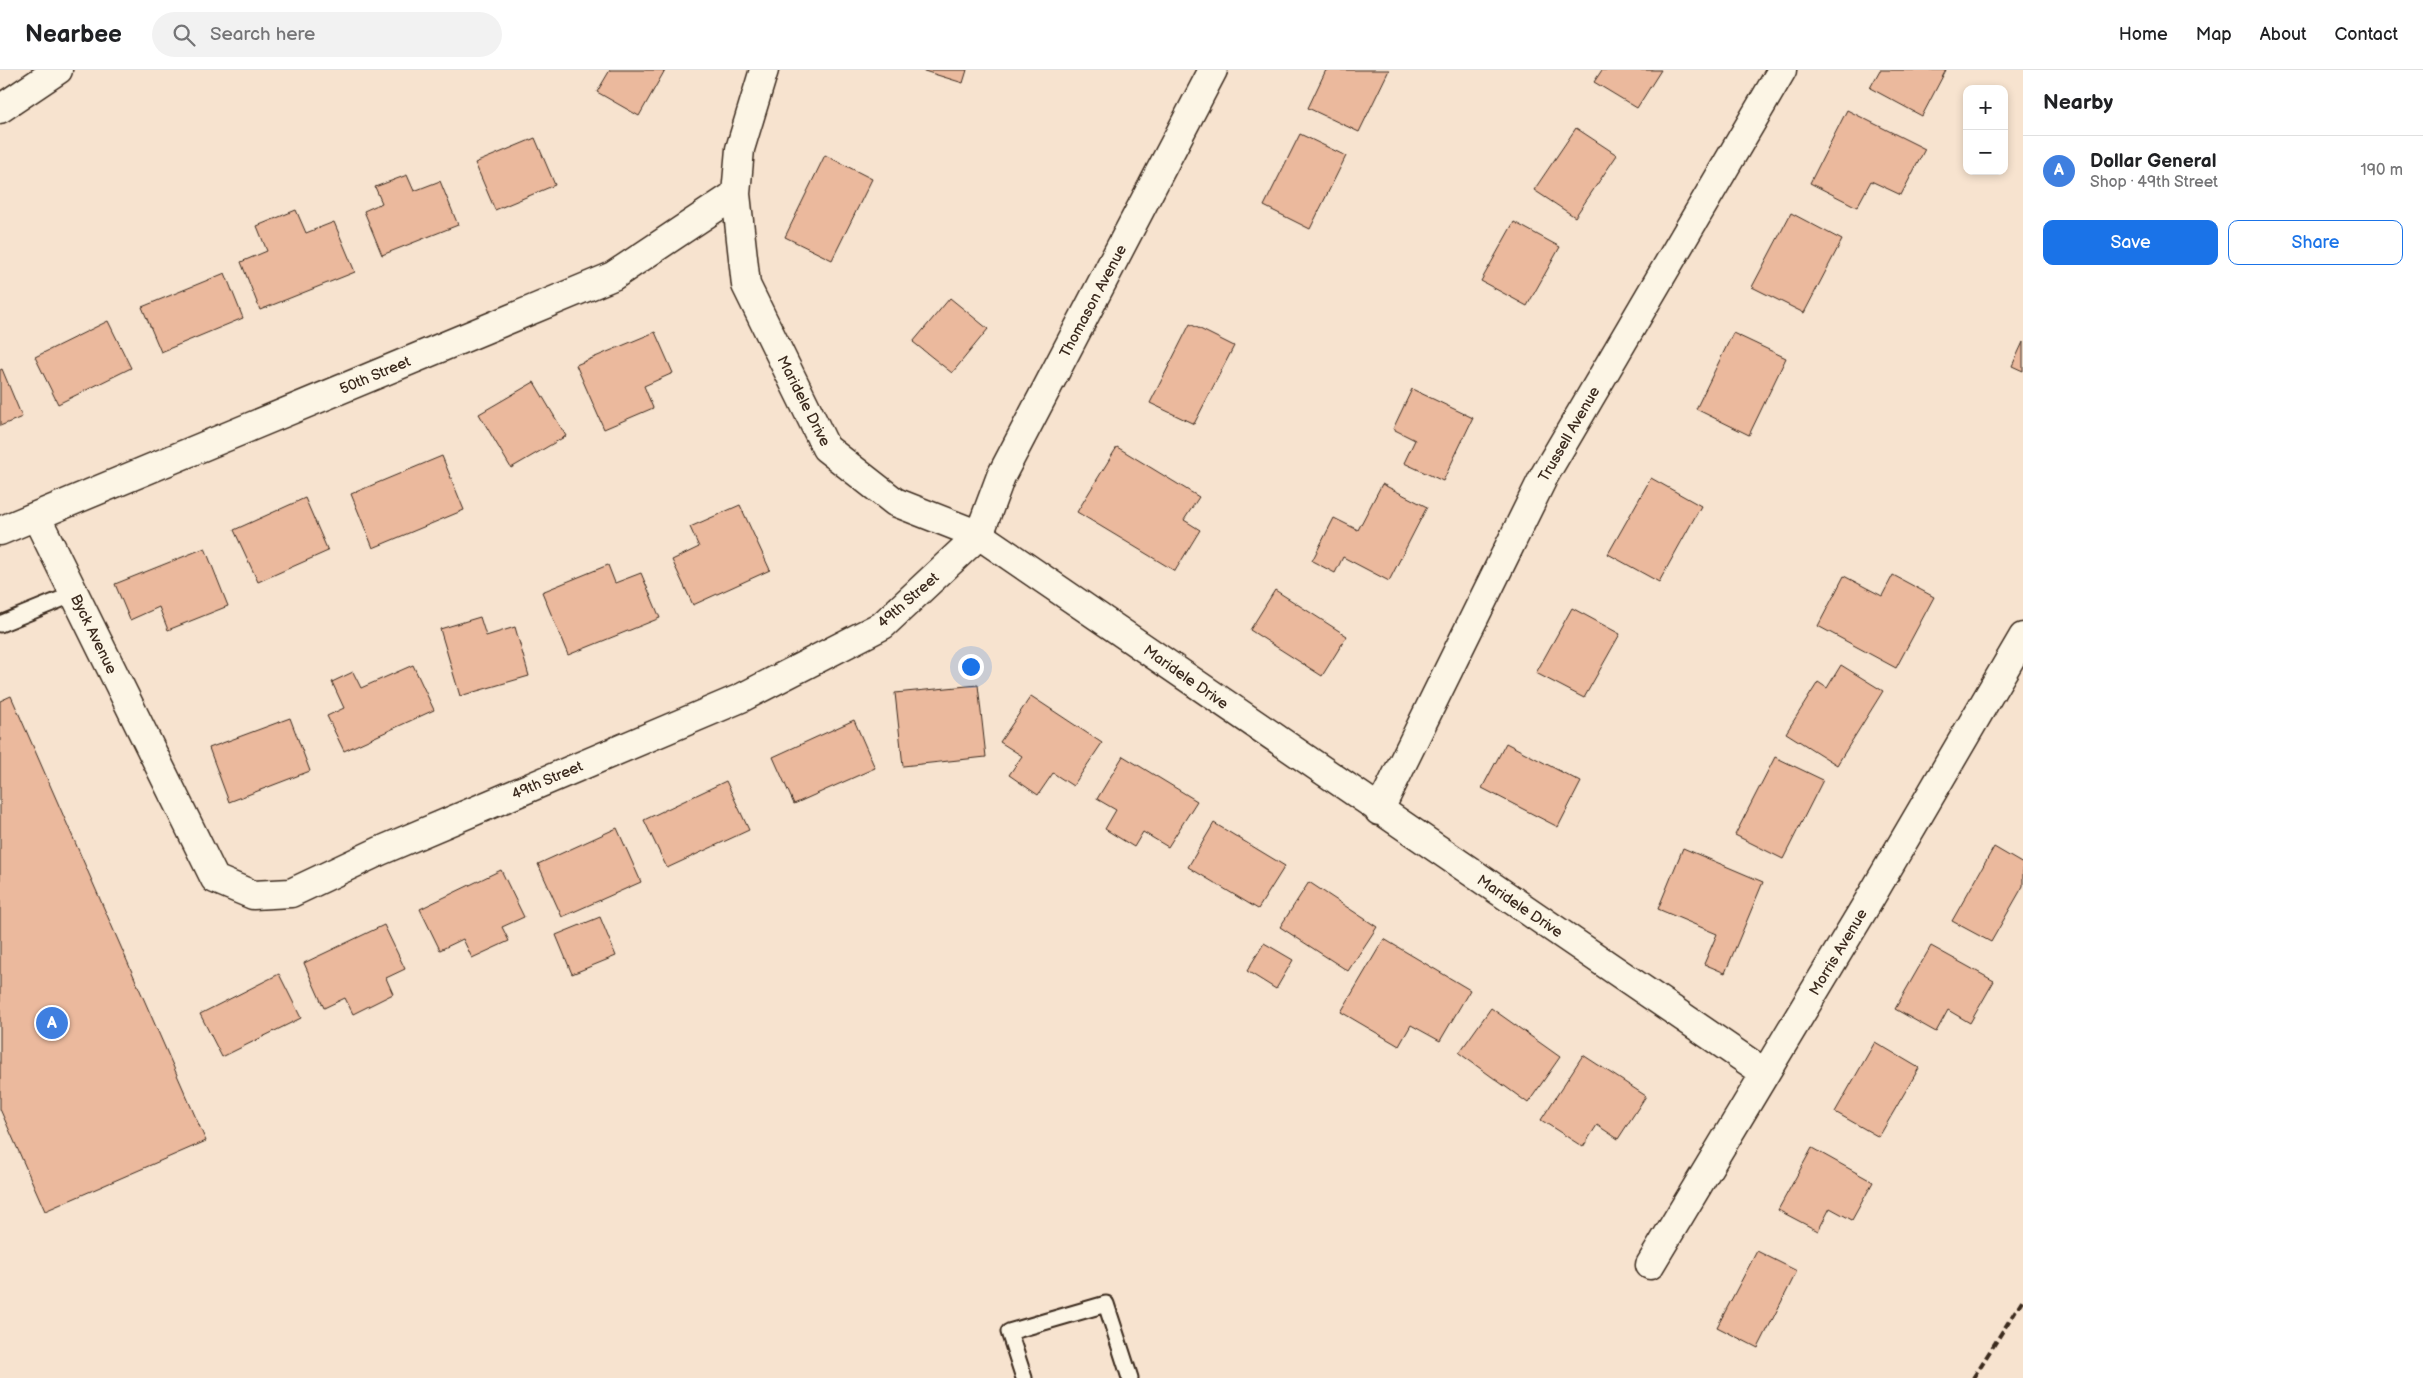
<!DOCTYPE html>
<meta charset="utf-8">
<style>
:root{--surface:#fff;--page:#f2f2f2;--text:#202124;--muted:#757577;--line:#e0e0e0;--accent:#1a73e8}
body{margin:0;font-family:"Balsamiq Sans",sans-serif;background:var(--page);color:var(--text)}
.controls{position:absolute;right:15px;top:15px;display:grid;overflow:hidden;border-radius:10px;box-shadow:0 2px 8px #0003}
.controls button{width:45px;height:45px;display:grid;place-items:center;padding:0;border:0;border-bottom:1px solid var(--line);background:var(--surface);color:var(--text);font:25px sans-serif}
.you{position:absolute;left:970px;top:596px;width:18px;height:18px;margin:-12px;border:4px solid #fff;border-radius:50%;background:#1a73e8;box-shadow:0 0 0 8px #1a73e833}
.badge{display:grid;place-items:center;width:32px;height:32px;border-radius:50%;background:var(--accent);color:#fff;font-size:16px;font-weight:700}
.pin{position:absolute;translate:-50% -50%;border:2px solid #fff;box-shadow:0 1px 5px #0006}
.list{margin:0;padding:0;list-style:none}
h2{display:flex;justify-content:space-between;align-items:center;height:65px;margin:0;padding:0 20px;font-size:21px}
h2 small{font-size:16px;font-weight:400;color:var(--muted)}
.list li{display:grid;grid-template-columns:32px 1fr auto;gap:15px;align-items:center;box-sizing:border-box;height:70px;padding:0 20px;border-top:1px solid var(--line)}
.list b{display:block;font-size:19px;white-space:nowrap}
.list p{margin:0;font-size:16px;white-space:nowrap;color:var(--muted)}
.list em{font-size:16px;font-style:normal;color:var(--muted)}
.actions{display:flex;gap:10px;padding:15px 20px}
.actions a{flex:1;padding:11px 0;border:1px solid var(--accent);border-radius:10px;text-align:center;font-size:18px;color:var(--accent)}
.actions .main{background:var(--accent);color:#fff}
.icon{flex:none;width:28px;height:28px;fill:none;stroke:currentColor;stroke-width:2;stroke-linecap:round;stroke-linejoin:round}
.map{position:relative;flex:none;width:2023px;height:1308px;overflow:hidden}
header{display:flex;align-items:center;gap:30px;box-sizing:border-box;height:70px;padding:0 25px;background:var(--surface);border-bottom:1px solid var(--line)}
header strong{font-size:24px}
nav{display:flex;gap:28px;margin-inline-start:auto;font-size:18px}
.search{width:350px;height:45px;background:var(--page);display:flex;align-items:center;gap:12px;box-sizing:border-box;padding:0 18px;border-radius:28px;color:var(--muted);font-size:19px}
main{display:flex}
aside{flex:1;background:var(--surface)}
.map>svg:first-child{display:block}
</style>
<header>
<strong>Nearbee</strong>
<div class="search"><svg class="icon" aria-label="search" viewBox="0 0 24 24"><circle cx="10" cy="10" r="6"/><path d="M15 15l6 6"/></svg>Search here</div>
<nav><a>Home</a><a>Map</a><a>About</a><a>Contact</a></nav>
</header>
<main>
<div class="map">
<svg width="2023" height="1308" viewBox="0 0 2023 1308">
<rect width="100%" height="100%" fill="#f7e3cf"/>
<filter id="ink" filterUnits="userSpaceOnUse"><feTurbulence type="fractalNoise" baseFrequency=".02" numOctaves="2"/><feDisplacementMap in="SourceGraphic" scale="10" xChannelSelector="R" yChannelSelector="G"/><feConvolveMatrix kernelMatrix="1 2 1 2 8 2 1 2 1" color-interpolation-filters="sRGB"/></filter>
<g filter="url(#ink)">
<!-- building -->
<path fill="#ebb99d" stroke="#3b2a1e" d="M610,0h55l-26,46 -42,-24z
M921,0h46l-4,13z
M1326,0h63l-30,62 -51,-24z
M1602,0h59l-24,38 -43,-26z
M1880,0h66l-24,46 -52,-28z
M1847,40l78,39 -24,46 -30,-14 -14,26 -47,-24z
M1576,58l41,27 -42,62 -41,-27z
M1300,64l46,22 -36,73 -46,-23z
M535,68l20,47 -60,25 -20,-47z
M825,85l47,24 -40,81 -47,-23z
M407,105l7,16 26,-10 18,44 -76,30 -18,-44 18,-8 -7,-16z
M296,140l10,23 28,-11 21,50 -95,38 -19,-48 26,-11 -10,-25z
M1791,143l51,27 -38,73 -52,-26z
M1514,152l46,25 -33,59 -46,-25z
M225,203l18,45 -82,34 -19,-45z
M950,228l38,31 -36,44 -39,-31z
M108,251l23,47 -73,36 -23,-47z
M1190,254l44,22 -40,78 -44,-21z
M655,262l18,41 -29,13 9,22 -49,21 -28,-64z
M1733,263l53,25 -37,77 -53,-26z
M2023,272v29l-11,-5z
M2,299l20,48 -22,9v-56z
M534,312l32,54 -55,32 -32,-54z
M1412,319l61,29 -30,63 -39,-18 11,-23 -22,-11z
M1117,377l82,50 -15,23 16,10 -25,41 -98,-59z
M442,386l22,54 -91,38 -22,-54z
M1651,408l50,28 -42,76 -51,-28z
M1382,414l45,23 -38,74 -46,-24 -8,16 -23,-12 22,-43 24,12z
M305,428l23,53 -70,31 -24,-52z
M740,435l30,65 -77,35 -21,-45 27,-13 -9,-20z
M205,478l23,58 -60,24 -9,-23 -29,13 -15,-36z
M608,495l7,18 26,-10 19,45 -92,37 -26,-63z
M1893,505l41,22 -38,71 -78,-42 26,-50 38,20z
M1275,520l72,46 -25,40 -72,-46z
M1572,538l48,26 -36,64 -48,-25z
M480,547l6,19 29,-9 14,49 -69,20 -20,-67z
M413,595l21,45 -90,41 -17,-35 17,-8 -12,-26 21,-10 8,16z
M1841,595l42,26 -46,74 -51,-32 32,-51 9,6z
M978,615l8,72 -83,9 -8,-73z
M11,626l195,445 -161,70 -45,-102v-408z
M1031,626l71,47 -29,43 -20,-13 -15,22 -29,-20 13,-19 -22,-14z
M290,648l20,53 -81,31 -20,-54z
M854,650l21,48 -81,36 -21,-47z
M1506,673l75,39 -23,45 -76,-39z
M1123,686l74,45 -29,46 -25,-15 -9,15 -29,-18 11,-19 -19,-11z
M1775,687l48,23 -40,79 -48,-24z
M726,711l23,49 -82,38 -23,-48z
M1214,753l71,43 -27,43 -70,-42z
M617,758l24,54 -79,35 -24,-53z
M1994,777l29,17v22l-32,56 -39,-21z
M1683,778l80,34 -38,91 -21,-9 13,-30 -59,-25z
M501,800l23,47 -22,10 7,14 -37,17 -9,-19 -23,11 -20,-41z
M1309,812l68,45 -29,44 -68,-44z
M600,847l16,39 -44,18 -16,-39z
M384,855l21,44 -19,9 7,16 -40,20 -8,-16 -21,10 -20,-45z
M1384,869l86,51 -30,51 -29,-16 -12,21 -58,-34z
M1264,873l29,17 -17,29 -29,-18z
M1931,876l63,35 -24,42 -22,-13 -12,22 -41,-23z
M279,904l22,44 -79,39 -22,-43z
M1491,938l69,49 -32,46 -69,-50z
M1875,972l44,26 -40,69 -44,-25z
M1583,985l63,41 -28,43 -21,-14 -14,22 -42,-27z
M1812,1078l61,34 -21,38 -22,-12 -12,23 -40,-21z
M1757,1181l40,20 -39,77 -41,-21z"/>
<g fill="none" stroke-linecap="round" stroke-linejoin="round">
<defs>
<path id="lane" d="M0,554l74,-30
M1024,1308l-15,-46 97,-28 24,74"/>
<path id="street" d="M764,0l-24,79 -4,45 10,91 80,163 69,54 84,33 786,538
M0,39l58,-39
M36,446l179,363 38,16 38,-2 89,-42 361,-153 142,-73 96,-90 22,-59 212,-406
M0,461l613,-255 123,-82
M1379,741l165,-335 238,-406
M1650,1195l218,-363 155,-265"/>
</defs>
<!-- lane casing -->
<use href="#lane" stroke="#3b2a1e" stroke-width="19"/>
<!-- street casing -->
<use href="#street" stroke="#3b2a1e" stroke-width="31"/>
<!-- lane -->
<use href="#lane" stroke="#fcf5e5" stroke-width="15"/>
<!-- street -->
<use href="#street" stroke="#fcf5e5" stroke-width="28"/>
<!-- rail -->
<path stroke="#3b2a1e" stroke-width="4" stroke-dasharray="8 4" stroke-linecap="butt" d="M1973,1308l50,-79"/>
</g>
</g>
<g text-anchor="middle" stroke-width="4.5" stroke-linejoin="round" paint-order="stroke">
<!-- street labels -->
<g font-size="15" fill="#3b2a1e" stroke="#fcf5e5">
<text transform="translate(1093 231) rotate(-62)" y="5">Thomason Avenue</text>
<text transform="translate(375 305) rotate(-23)" y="5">50th Street</text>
<text transform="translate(804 331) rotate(63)" y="5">Maridele Drive</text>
<text transform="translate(1569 364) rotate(-60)" y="5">Trussell Avenue</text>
<text transform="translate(908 530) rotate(-41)" y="5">49th Street</text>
<text transform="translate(94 564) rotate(64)" y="5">Byck Avenue</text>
<text transform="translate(1186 607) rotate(35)" y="5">Maridele Drive</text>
<text transform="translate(547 710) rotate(-23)" y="5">49th Street</text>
<text transform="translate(1520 836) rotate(34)" y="5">Maridele Drive</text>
<text transform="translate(1838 882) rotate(-59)" y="5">Morris Avenue</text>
</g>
</g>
</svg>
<div class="controls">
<button>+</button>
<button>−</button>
</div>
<div class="you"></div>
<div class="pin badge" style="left:52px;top:953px;background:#3f7fe0">A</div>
</div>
<aside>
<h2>Nearby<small></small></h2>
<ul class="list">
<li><span class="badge" style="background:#3f7fe0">A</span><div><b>Dollar General</b><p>Shop · 49th Street</p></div><em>190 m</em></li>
</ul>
<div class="actions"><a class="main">Save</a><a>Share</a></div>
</aside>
</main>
